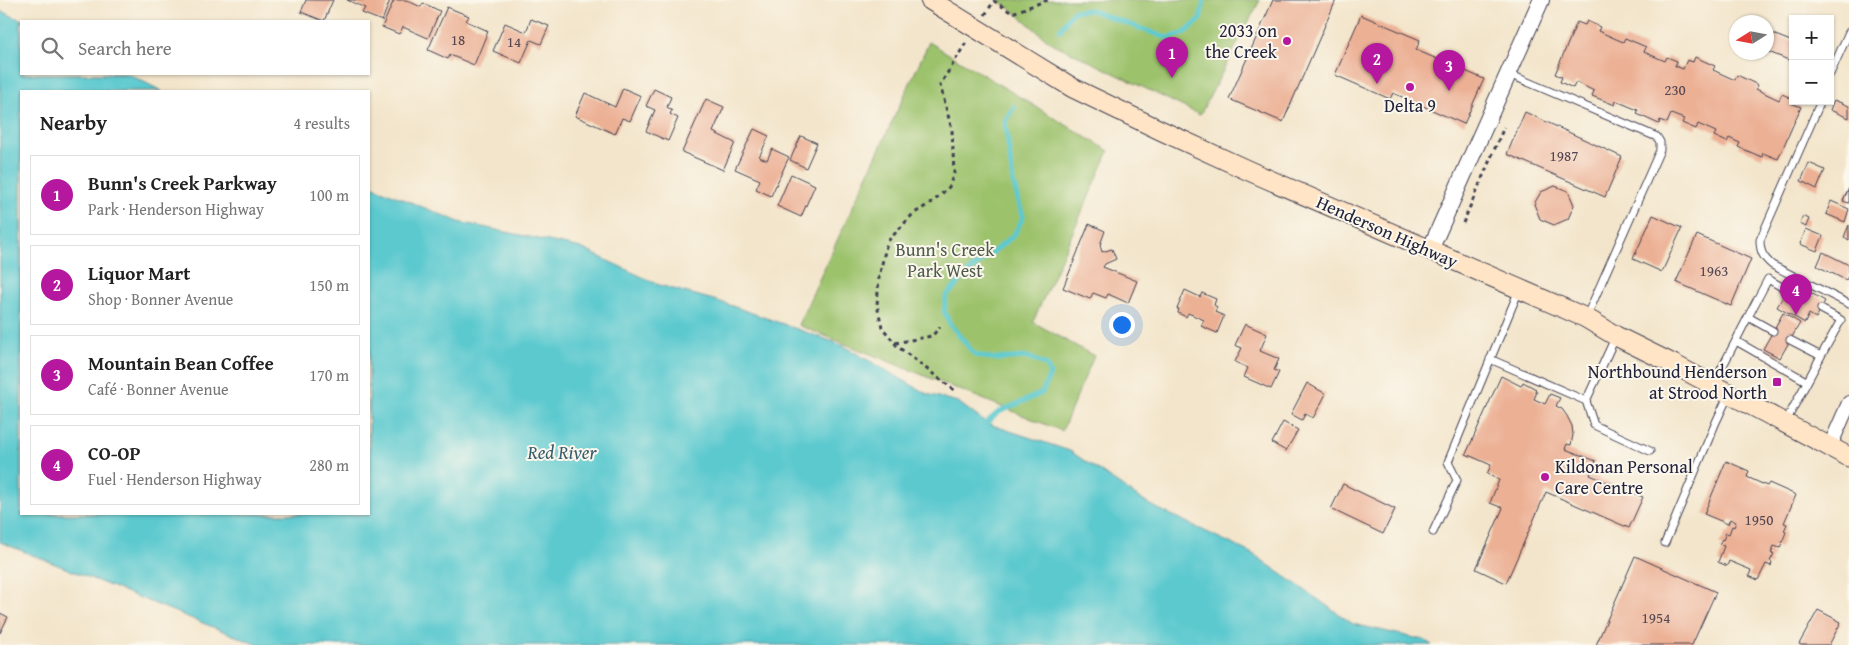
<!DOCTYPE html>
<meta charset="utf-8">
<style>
:root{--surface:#fff;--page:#f2f2f2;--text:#222;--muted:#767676;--line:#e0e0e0;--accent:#b5179e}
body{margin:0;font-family:"Gentium Book Plus",serif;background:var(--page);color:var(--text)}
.controls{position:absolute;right:15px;top:15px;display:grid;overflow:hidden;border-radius:0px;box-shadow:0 1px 4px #0004}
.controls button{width:45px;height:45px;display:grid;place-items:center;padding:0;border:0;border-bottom:1px solid var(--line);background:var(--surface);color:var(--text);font:25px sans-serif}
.compass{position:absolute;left:1729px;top:15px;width:45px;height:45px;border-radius:50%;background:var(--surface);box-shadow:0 1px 4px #0004;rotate:259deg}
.you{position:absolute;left:1121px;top:324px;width:18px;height:18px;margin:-12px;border:4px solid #fff;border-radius:50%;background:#1a73e8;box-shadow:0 0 0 8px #1a73e833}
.badge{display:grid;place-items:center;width:32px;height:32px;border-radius:50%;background:var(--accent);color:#fff;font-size:16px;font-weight:700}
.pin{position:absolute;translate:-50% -41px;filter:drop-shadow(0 1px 2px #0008)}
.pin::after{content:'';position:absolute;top:26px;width:18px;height:15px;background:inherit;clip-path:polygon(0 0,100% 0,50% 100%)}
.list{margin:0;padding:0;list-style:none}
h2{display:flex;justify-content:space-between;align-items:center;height:65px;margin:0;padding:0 20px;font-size:21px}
h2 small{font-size:16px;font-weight:400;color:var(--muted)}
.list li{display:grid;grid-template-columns:32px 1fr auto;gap:15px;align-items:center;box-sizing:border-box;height:80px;margin:0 10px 10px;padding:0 10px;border:1px solid var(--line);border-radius:0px}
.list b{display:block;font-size:19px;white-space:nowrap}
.list p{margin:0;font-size:16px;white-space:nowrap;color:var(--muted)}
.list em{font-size:16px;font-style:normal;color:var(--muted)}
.icon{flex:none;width:28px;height:28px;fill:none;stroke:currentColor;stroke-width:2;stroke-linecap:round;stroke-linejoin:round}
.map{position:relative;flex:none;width:1849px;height:645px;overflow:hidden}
.search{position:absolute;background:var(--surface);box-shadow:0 1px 4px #0004;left:20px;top:20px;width:350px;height:55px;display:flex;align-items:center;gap:12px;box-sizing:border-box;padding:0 18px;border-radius:0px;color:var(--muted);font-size:19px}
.panel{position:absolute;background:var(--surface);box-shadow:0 1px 4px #0004;left:20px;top:90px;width:350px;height:425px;border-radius:0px}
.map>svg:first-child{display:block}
</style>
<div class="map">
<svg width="1849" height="645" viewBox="0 0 1849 645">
<rect width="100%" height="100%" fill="#fbf7ec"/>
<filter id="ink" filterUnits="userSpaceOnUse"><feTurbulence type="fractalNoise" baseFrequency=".02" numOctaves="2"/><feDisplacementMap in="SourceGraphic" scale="10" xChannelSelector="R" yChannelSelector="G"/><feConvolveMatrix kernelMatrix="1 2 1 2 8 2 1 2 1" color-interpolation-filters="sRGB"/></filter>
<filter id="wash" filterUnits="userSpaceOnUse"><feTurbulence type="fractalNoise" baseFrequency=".0096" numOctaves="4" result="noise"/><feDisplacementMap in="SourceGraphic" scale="20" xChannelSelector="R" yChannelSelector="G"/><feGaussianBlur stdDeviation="1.12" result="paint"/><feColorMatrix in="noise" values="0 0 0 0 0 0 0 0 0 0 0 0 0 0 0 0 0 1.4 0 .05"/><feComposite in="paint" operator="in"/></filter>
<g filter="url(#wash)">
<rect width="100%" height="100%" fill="#f3e5cb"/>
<!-- green -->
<path fill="#9cc26c" stroke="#5f7254" d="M998,0h262l-60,115 -150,-73 -39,-33z
M929,42l180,109 -76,171 61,34 -32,75 -264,-106z"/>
<!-- water -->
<path fill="#5bc9cf" stroke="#3e7685" d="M0,11l24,10h-3v53h107l34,17h-141v423h348v-329l90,37 122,26 78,37 62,17 121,43 85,49 31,8 28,21 84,28 78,53 105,50 100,70 71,16 8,5h-1174l-258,-103z"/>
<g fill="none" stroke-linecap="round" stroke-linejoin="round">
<!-- stream -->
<path stroke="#5bc9cf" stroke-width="5" d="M1060,30l13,-19 17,-1 77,28 16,-4 17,-14 4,-20
M986,423l13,-11 43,-19 8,-19 -4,-9 -18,-8 -33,2 -20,-4 -25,-31 -6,-13 2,-15 26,-27 42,-34 9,-18 -10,-35 -8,-61 9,-14"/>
</g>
<g id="blocks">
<!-- building -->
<path fill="#ecb094" d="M306,0h27l-9,21 -23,-9z
M347,0h43l-8,21 -20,-8 3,-5z
M394,0h12l15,7 2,-4 17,8 -12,27 -25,-11 -4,7 -17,-7z
M1273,0h63l-53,122 -54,-23z
M447,7l22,9 -3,5 22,10 -14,34 -24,-10 -2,4 -20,-9z
M1361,15l59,25 -4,10 68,29 -20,45 -71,-31 -3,6 -55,-24z
M531,19l18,7 -8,18 -10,-4 -10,23 -28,-12 12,-28 21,9z
M1587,21l13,6 -2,4 25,11 2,-4 21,9 -2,5 21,9 2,-4 10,4 -2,5 8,3 4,-9 6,2 2,-5 20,9 -2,4 22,10 2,-5 21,10 -2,4 23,11 3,-6 11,5 -2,4 10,4 -23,52 -15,-6 -1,4 -24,-10 2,-4 -11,-5 -2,4 -13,-6 2,-4 -18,-8 -2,5 -14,-6 2,-4 -13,-5 -4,9 -7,-3 -1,4 -22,-10 1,-4 -22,-9 -1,4 -23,-9 2,-5 -18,-9 -3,6 -13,-6 2,-5 -7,-3 22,-52 8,3z
M1768,32l25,10 -2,19 -25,-10z
M623,88l18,8 -11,25 -8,-3 -7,16 -40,-18 10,-23 30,14z
M654,89l17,8 -4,10 5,3 -2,4 8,4 -10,23 -22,-10 9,-21 -9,-4z
M706,99l18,8 -11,25 22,11 -12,27 -41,-18z
M1834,100l15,6v12l-19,-8z
M1525,112l97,45 -17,40 -98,-43z
M754,129l15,7 -10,21 8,3 5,-11 17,8 -18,39 -15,-7 4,-9 -25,-11z
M801,136l16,7 -11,25 -16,-8z
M1809,163l16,7 -8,19 -16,-8z
M791,174l24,11 -14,32 -24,-11z
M1555,186l13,5 6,14 -6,14 -14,6 -14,-6 -6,-15 7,-12z
M1849,188v15l-6,-2z
M1831,201l18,8 -4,13 -19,-8z
M1653,215l29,13 -20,44 -29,-13z
M1803,216l6,3 -3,8 -6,-3z
M1089,224l16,7 -5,14 2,7 10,-3 4,10 -11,5 -2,3 34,14 -9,22 -20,-9 -2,4 -13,-5 -3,6 -27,-11z
M1849,225v15l-5,-3z
M1806,229l17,7 -6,15 -17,-7z
M1697,235l54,24 -20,47 -55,-24z
M1823,252l26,13v10l-3,5 -29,-14z
M1792,282l33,19 -9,17 -7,-4 -4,9 -28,-16z
M1185,290l15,7 2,-4 14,6 -2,6 3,2 -2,5 9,4 -7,17 -16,-7 3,-6 -16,-7 -2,4 -8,-4 1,-4h-2z
M1783,313l17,10 -20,35 -17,-9z
M1245,324l22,10 -7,17 19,8 -5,11 5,2 -8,17 -27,-12 4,-9 -13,-6 7,-14 -7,-3z
M1501,376l20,10 2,-4 13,7 -1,3h2l-3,7 11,5 5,-10 10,4 -4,8 6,3 5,7 5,10 1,9 -2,10 -4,-1 -2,5 31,12 -6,14 53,22 -14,31 -83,-36 -40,91 -30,-14 27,-61 -13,-5 9,-23 -12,-6 4,-9 -25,-11z
M1307,383l19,11 -13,24 -8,-4 -3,6 -11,-6z
M1283,422l15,8 -12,21 -14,-8z
M1726,461l23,10 -2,6 20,9 2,-3 27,12 -12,28 3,1 -3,7 2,1 -6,16 -6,-2 -3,7 3,1 -4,7 2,1 -1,4 -5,-2 -8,16 -9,-4 2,-6 -22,-9 -2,5 -9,-4 6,-16 -5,-2 3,-5 1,1 3,-7 3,1 3,-8 2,1 2,-5 -6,-3 -2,5 -24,-10z
M1343,484l52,25 -12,25 -52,-25z
M1635,556l81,36 -24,53h-96z
M1818,610l23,12 -12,23h-28l-2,-1z
M0,613l8,4 -8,16z"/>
</g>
</g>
<g filter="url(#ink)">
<use href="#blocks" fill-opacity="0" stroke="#413f51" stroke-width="1"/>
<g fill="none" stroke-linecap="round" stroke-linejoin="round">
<defs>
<path id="service" d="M1509,74l148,63 3,5v8l-74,168
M1830,74l19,-42
M1821,101l-61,139c0,12 3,17 12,25l77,39
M1748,317l20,-38 19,11
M1615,338l-29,63 8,24 56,26
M1736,341l70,40
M1821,356l20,-36 -20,-11
M1490,359l96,42
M1713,385l35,-68 25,14
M1785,423l36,-67 -31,-16
M1433,532l24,-52 -9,-18 71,-172
M1665,543l51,-121 13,-28"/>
<path id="minor" d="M1830,446l19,-43"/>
<path id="tertiary" d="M1430,250l111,-250"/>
<path id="secondary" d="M930,0l143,88 87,42 87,40 339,148 30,18 57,28 176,93"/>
</defs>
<!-- service casing -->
<use href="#service" stroke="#413f51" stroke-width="9"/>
<!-- minor casing -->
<use href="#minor" stroke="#413f51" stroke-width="16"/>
<!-- tertiary casing -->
<use href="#tertiary" stroke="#413f51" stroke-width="18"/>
<!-- secondary casing -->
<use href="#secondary" stroke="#413f51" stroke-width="21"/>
<!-- path -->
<path stroke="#413f51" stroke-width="3" stroke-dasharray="4 4" stroke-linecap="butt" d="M985,15l9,-14 18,12 36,-13
M1463,223l41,-96
M895,343l37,-7 8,-9
M954,390l-57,-44 -15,-19 -5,-22 2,-28 8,-35 26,-28 21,-13 15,-14 5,-14 -2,-43 -12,-45 27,-44"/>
<!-- service -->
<use href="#service" stroke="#fff" stroke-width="7"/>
<!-- minor -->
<use href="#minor" stroke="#fff" stroke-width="14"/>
<!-- tertiary -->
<use href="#tertiary" stroke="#fff" stroke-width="16"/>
<!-- secondary -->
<use href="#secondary" stroke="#ffe4c6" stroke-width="19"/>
</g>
</g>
<!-- markers -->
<g fill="#b5179e" stroke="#fbf7ec" stroke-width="2">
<circle cx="1287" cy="41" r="5"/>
<circle cx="1410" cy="87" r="5"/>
<rect x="1772" y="377" width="10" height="10" rx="2.5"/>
<circle cx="1545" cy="477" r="5"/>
</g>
<g text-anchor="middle" stroke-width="4" stroke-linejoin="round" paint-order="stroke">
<!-- number labels -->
<g font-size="15" fill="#544651">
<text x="458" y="45">18</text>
<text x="514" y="47">14</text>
<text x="1675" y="95">230</text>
<text x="1564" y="161">1987</text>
<text x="1714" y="276">1963</text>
<text x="1759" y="525">1950</text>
<text x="1656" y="623">1954</text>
</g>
<!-- poi labels -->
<g font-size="18" fill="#22223b" stroke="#fbf7ec" text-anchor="end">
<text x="1277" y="37">2033 on<tspan x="1277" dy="21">the Creek</tspan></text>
<text x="1410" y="112" text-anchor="middle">Delta 9</text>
<text x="1767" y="378">Northbound Henderson<tspan x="1767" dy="21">at Strood North</tspan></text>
<text x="1555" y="473" text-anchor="start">Kildonan Personal<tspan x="1555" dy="21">Care Centre</tspan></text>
</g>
<!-- street labels -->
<g font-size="18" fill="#22223b" stroke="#fbf7ec">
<text transform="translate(1387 232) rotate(24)" y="6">Henderson Highway</text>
</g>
<!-- park labels -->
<g font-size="18" fill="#4d5a4c" stroke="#fbf7ec">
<text x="945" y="256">Bunn's Creek<tspan x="945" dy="21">Park West</tspan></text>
</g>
<!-- water labels -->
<g font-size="19" font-style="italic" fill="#365c6f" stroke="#fbf7ec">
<text x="562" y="459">Red River</text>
</g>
</g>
</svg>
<div class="controls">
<button>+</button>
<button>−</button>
</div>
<svg class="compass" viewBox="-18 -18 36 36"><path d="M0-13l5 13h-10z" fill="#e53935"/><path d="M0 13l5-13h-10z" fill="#767676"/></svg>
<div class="you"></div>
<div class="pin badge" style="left:1172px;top:78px">1</div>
<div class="pin badge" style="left:1377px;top:84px">2</div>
<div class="pin badge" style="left:1449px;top:91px">3</div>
<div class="pin badge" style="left:1796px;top:315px">4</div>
<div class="search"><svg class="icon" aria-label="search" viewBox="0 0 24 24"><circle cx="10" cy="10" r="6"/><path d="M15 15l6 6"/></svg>Search here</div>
<section class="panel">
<h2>Nearby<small>4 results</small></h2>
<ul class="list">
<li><span class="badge">1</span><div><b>Bunn's Creek Parkway</b><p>Park · Henderson Highway</p></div><em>100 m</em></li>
<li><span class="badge">2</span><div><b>Liquor Mart</b><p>Shop · Bonner Avenue</p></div><em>150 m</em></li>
<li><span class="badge">3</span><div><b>Mountain Bean Coffee</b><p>Café · Bonner Avenue</p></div><em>170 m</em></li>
<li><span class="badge">4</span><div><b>CO-OP</b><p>Fuel · Henderson Highway</p></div><em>280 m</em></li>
</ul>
</section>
</div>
